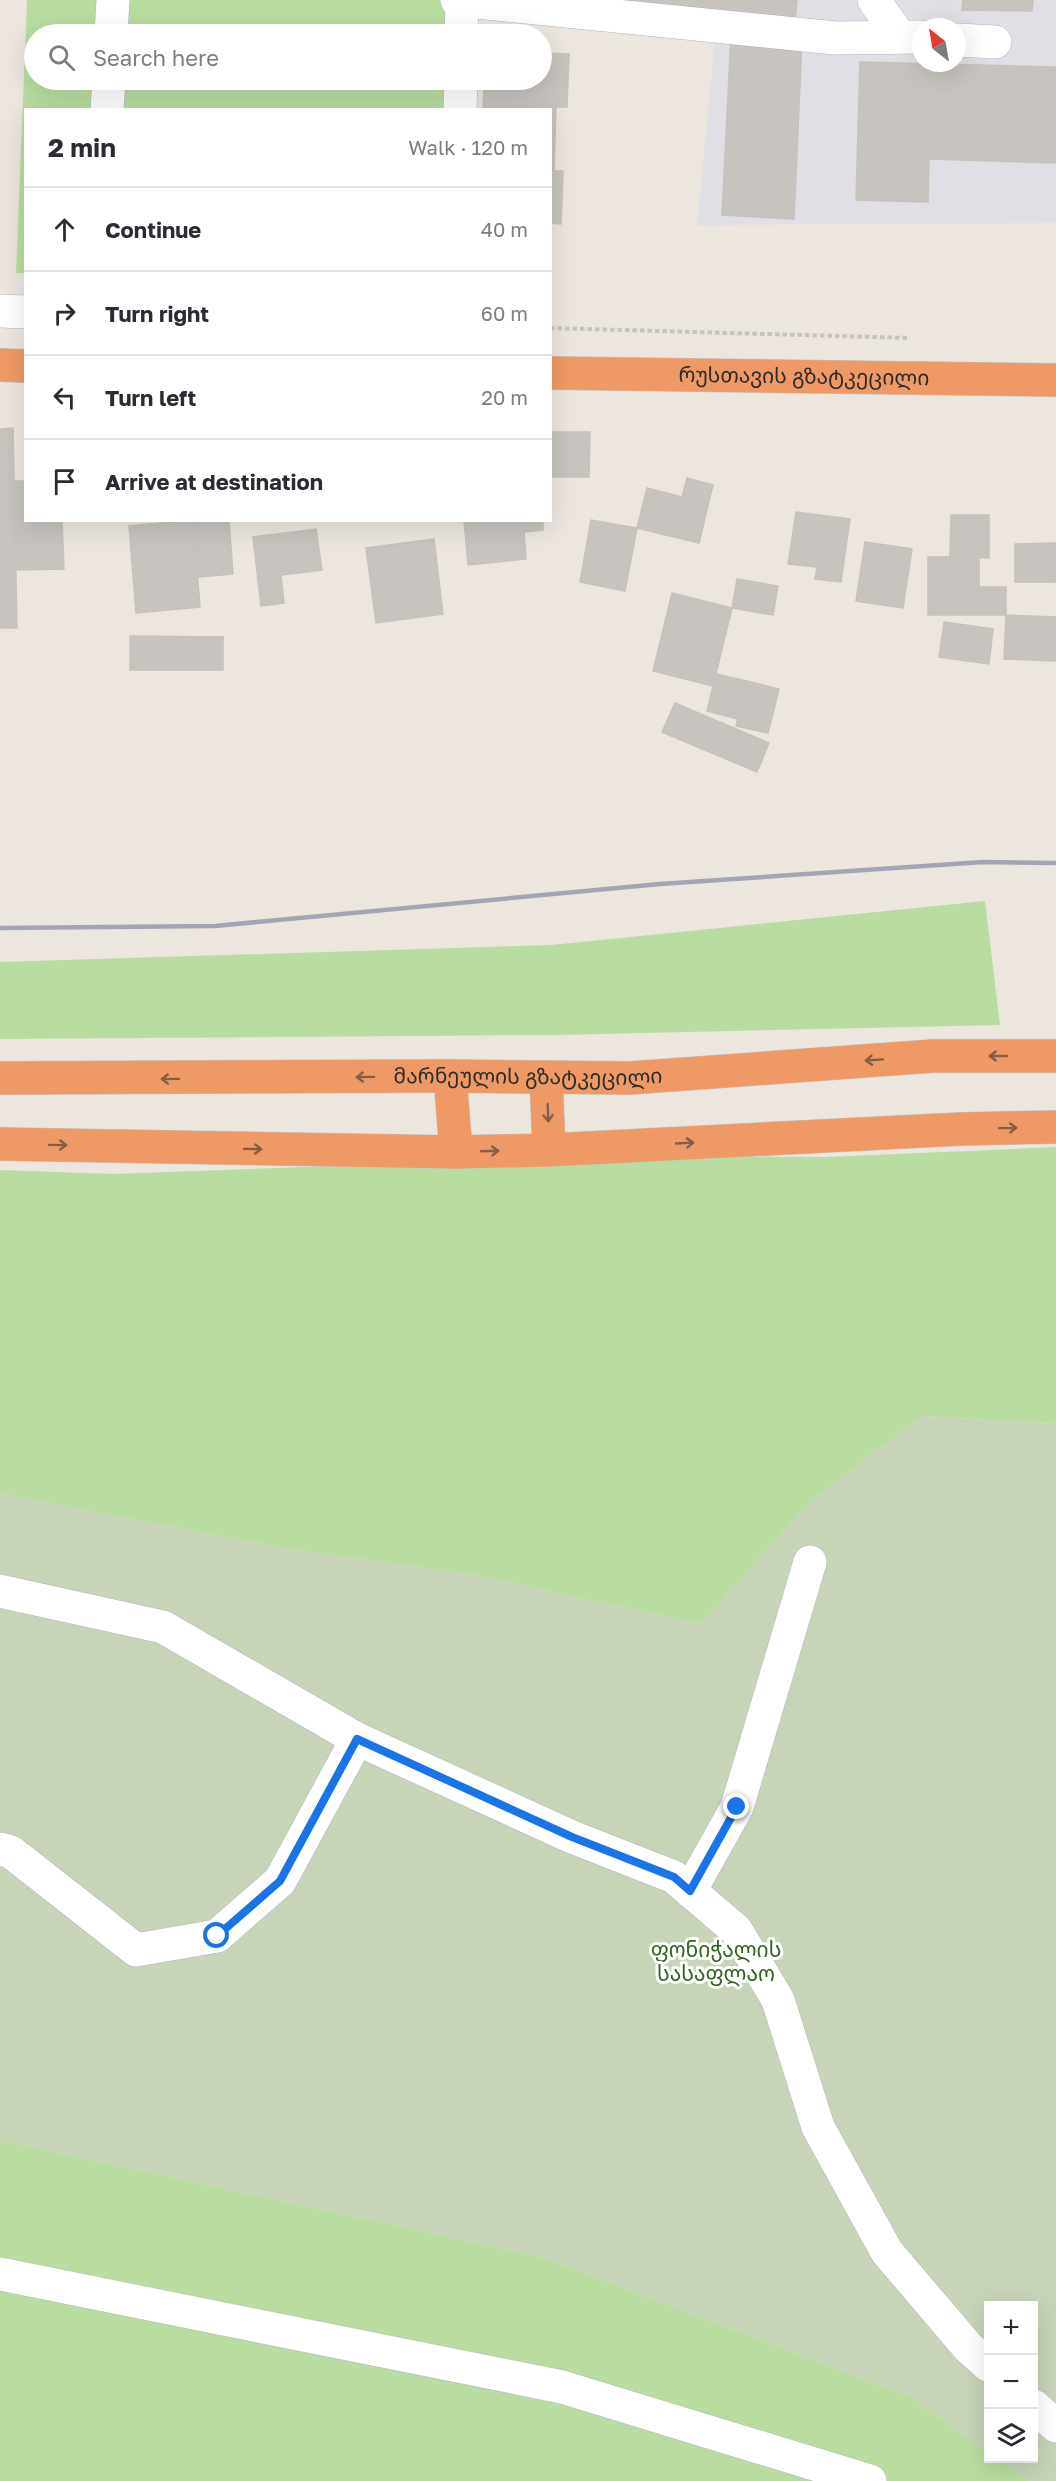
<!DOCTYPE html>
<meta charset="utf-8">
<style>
:root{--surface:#fff;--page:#f7f7f7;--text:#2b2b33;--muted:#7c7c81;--line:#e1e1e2}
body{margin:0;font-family:"Golos Text","Noto Sans Georgian",sans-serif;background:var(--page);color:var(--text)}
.controls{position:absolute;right:18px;bottom:18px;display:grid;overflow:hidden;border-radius:0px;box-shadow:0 6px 24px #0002}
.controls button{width:54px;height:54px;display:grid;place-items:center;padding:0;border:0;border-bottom:2px solid var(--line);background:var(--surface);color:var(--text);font:30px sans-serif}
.compass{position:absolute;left:912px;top:18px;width:54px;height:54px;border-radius:50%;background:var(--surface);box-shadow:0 6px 24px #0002;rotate:329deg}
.stop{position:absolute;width:18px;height:18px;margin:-14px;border:4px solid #1a73e8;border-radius:50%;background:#fff}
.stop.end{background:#1a73e8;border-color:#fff;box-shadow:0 2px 6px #0008}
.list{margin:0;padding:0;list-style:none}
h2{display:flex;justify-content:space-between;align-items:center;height:78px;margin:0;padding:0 24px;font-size:26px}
h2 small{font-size:20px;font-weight:400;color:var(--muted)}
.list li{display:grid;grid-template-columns:39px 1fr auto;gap:18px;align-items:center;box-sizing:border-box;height:84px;padding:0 24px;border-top:2px solid var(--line)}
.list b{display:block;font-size:22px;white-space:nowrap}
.list em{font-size:20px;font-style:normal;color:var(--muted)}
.icon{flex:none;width:33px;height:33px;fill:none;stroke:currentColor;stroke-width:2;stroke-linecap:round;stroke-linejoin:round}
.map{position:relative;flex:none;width:1056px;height:2481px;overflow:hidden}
.search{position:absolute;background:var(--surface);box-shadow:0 6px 24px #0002;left:24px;top:24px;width:528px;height:66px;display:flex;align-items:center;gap:15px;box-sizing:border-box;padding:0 21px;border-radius:33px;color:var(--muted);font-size:22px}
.panel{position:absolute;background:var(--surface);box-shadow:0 6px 24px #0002;left:24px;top:108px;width:528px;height:414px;border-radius:0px}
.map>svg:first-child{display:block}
</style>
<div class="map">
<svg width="1056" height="2481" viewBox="0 0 1056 2481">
<rect width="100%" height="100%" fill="#ece6df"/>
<!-- industrial -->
<path fill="#e0dfe5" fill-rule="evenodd" d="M532,0h524v223l-359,2 20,-205zM921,27h36v36h-36z"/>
<!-- green -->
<path fill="#b9dda1" d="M27,0h425l-1,34h-417v46h415l-1,29 -422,1 -1,163h-9z
M985,901l15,124 -443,10 -557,4v-77l551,-17z
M1056,1147v277l-134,-8 -114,87 -107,121 -231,-50 -175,-24 -280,-53 -15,-5v-322l114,4 491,-18 223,1z
M0,2140l542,117 367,139 79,56v6l10,1 32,22h-1030z"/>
<!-- cemetery -->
<path fill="#c7d4b8" d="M922,1416l134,8v1057h-26l-32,-22 36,-1v-152h-46v146l-79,-56 -367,-139 -542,-117v-648l15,5 280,53 175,24 231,50 107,-121z"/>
<!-- building -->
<path fill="#c7c3be" stroke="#c7c1b9" stroke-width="1.5" d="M602,0h195l-2,21z
M963,0h70l-1,11 -70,-1z
M731,36l71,4 -8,179 -72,-4z
M542,42v11l27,1 -2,53h-11l-2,64h9l-2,53 -11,-1v-113h-67l1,-23h-9v-7h67z
M860,62l196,5v96l-127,-4 -1,43 -72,-2z
M13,428l4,200h-17v-199z
M550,432h40l-1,45h-39z
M687,478l26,7 -14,58 -62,-15 10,-40 35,9z
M14,481h12v39h36l2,49 -48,1z
M796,512l54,7 -9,63 -26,-3 2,-12 -29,-3z
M951,515h38v43l-39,-1z
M193,520h36l4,54 -35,3z
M193,520l7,87 -64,6 -7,-87z
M464,520h79v10l-19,2 2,27 -58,6z
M591,520l46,8 -12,63 -45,-9z
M316,529l6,41 -41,5 3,28 -23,3 -8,-69z
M434,539l9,75 -67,9 -10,-75z
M865,542l47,7 -9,59 -47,-7z
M1056,543v39h-41v-38z
M928,557h51v30h27v28h-78z
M737,579l41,7 -5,29 -41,-7z
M672,593l60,15 -19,78 -60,-15z
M1006,615l50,2v44l-52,-2z
M944,622l49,7 -4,35 -50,-7z
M130,636l93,1v33h-93z
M716,674l31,7 -9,38 -31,-8z
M747,681l32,8 -11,44 -32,-7z
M675,703l94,40 -12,29 -95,-40z"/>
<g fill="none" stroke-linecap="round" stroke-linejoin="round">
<defs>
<path id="minor" d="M457,0l378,38 86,-1
M874,0l25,36
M111,34l2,-34
M461,34l1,-33
M957,40l38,2
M107,110l2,-30
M460,110l1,-30
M0,311l26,1
M0,1591l163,36 194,112 215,98 102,40 62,53 42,70 40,127 69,125 81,95 20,18
M0,1849l11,3 125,98 81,-14 63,-55 77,-142
M690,1891l47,-84 73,-245
M0,2274l562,113 308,94
M1034,2406l22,20"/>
<g id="highway">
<path d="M0,365l26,1"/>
<path id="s1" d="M550,373l506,7"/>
<path d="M450,1076l6,76"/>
<path d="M546,1077l3,73"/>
<path id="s2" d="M0,1078l450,-2 180,2 303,-22h123"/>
<path d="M0,1144l456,8 93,-2 412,-21 95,-2"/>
</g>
</defs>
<!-- minor casing -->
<use href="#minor" stroke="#b2b5bd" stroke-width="34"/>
<!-- highway casing -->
<use href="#highway" stroke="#c4c4c4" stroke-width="34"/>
<!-- path -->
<path stroke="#c4c4c4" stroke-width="4" stroke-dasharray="4.5 3" stroke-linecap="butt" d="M550,328l360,10"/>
<!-- minor -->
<use href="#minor" stroke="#fff" stroke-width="33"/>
<!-- highway -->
<use href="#highway" stroke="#ef9a66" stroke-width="33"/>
<!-- rail -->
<path stroke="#a2a6b4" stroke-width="4.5" d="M0,928l215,-2 445,-42 323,-22 73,1"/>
</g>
<!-- one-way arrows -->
<defs><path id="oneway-shaft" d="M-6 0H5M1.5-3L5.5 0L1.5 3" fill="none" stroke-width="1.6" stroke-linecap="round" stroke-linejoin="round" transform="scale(1.5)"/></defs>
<g stroke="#835d46">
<use href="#oneway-shaft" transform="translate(998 1056) rotate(-180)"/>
<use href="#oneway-shaft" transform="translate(874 1060) rotate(176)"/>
<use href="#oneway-shaft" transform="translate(365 1077) rotate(179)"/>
<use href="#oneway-shaft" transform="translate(170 1079) rotate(179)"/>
<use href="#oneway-shaft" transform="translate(548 1113) rotate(88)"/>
<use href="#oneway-shaft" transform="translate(1008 1128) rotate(-1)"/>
<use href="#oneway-shaft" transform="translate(685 1143) rotate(-3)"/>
<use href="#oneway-shaft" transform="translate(58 1145) rotate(1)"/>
<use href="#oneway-shaft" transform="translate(253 1149) rotate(1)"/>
<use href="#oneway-shaft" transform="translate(490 1151) rotate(-2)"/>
</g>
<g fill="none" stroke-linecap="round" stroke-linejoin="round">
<!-- route -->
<path stroke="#1a73e8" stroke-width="8" d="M217,1936l63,-55 77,-142 215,98 102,40 16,14 47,-84"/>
</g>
<g text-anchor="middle" stroke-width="6" stroke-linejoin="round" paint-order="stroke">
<!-- street labels -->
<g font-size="21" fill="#2b2b2b" stroke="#fff">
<text dy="7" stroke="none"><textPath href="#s1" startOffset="254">რუსთავის გზატკეცილი</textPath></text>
<text dy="7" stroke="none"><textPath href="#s2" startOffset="528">მარნეულის გზატკეცილი</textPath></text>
</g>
<!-- park labels -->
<g font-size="21" fill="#326221" stroke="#fff">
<text x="716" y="1957">ფონიჭალის<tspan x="716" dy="24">სასაფლაო</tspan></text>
</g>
</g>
</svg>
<div class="controls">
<button>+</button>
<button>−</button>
<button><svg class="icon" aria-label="layers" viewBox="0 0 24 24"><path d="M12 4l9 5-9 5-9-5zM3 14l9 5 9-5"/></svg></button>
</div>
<svg class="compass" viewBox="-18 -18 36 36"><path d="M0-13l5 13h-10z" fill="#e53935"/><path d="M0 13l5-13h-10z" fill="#7c7c81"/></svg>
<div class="stop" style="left:217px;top:1936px"></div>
<div class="stop end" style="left:737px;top:1807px"></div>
<div class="search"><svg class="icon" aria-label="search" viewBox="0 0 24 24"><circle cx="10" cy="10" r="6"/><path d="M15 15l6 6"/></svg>Search here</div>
<section class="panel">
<h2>2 min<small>Walk · 120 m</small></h2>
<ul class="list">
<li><svg class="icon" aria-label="ahead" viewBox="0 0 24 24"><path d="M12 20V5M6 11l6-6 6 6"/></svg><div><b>Continue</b></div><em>40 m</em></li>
<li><svg class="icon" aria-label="right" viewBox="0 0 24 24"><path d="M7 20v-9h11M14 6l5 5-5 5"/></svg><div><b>Turn right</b></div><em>60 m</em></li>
<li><svg class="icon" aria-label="left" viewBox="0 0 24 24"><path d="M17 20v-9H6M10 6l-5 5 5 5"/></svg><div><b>Turn left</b></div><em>20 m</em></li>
<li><svg class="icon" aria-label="arrive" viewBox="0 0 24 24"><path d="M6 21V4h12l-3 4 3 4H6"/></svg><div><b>Arrive at destination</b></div></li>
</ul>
</section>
</div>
